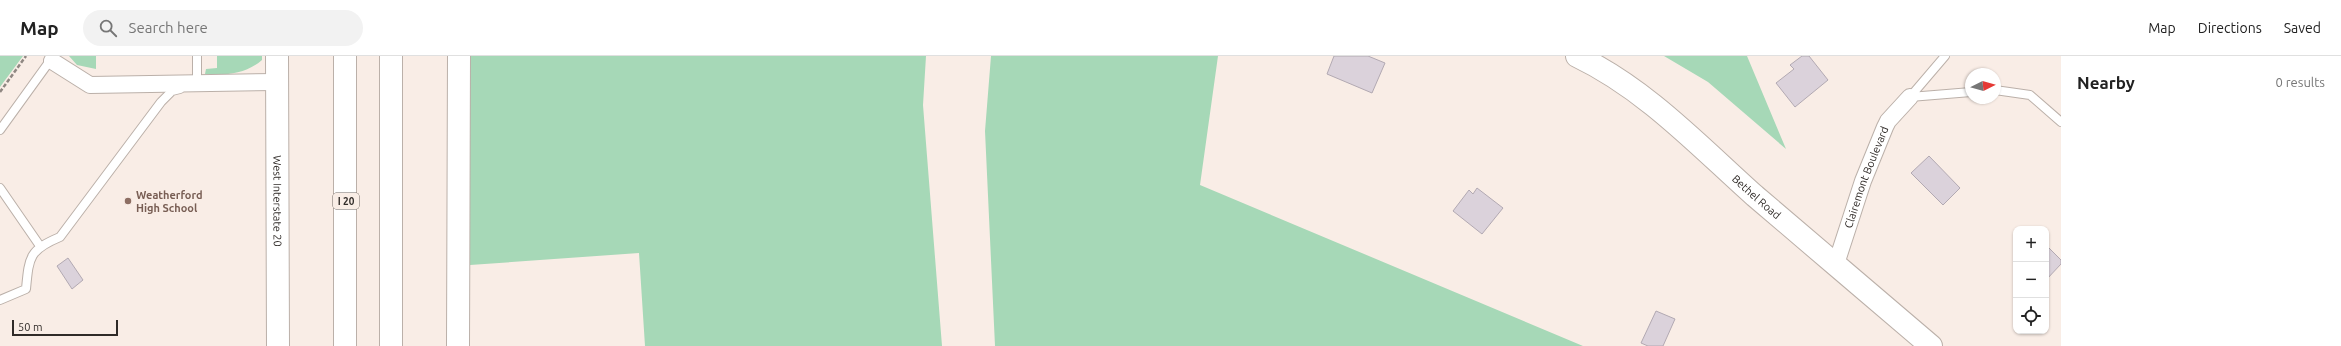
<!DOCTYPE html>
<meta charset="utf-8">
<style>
:root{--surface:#fff;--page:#f2f2f2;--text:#222;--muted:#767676;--line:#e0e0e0}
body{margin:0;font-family:Ubuntu,sans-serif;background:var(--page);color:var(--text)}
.controls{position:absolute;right:12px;bottom:12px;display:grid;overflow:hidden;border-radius:8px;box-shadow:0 1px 3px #0004}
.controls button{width:36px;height:36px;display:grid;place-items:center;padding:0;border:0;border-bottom:1px solid var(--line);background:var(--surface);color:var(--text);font:20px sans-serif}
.compass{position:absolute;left:1965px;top:12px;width:36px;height:36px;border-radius:50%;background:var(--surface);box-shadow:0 1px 3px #0004;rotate:85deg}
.scale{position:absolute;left:12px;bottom:10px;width:106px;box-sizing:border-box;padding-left:4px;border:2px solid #302b28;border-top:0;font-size:11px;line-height:14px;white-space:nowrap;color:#302b28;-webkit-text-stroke:3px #f9ede6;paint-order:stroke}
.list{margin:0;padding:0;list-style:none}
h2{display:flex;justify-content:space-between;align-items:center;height:52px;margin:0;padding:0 16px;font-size:17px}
h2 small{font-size:13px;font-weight:400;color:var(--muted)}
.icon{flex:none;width:22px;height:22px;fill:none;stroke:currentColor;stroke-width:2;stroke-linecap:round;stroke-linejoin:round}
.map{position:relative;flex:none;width:2061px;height:290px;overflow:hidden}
header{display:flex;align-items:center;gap:24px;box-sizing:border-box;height:56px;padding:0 20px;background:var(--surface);border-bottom:1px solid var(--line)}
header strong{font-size:19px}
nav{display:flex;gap:22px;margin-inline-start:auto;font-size:14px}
.search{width:280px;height:36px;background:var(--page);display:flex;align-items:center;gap:10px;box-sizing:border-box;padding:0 14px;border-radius:22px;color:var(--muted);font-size:15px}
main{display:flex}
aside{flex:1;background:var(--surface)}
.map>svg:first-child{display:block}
</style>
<header>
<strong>Map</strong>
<div class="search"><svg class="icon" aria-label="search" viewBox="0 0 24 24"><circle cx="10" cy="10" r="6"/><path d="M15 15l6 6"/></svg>Search here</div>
<nav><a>Map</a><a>Directions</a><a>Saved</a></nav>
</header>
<main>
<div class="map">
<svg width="2061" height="290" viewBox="0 0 2061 290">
<rect width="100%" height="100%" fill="#f9ede6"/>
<!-- green -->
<path fill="#a6d8b7" d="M0,0h23l-23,31z
M69,0h27v13l-19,-4z
M217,0h45v4c-16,14 -36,16 -57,14l1,-5 11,-1z
M469,0h457l-3,49 19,241h-297l-6,-93 -169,12z
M991,0h227l-18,129 383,161h-588l-10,-215z
M1664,0h83l39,93 -78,-67z"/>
<!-- building -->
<path fill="#dbd2db" stroke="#b2a9b2" d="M1334,0h34l17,7 -13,30 -45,-19z
M1802,0h7l19,24 -33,27 -19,-24 18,-14 -4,-4z
M1929,100l31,32 -17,17 -32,-32z
M1477,132l26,20 -21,26 -29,-23 16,-21 4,4z
M2046,189l15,15v4l-15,16z
M68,202l15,22 -11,9 -15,-23z
M1656,255l19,8 -12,27h-15l-7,-3z"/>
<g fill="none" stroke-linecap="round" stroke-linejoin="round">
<defs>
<path id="lane" d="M195,28l2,-1v-27
M1995,34l35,5 31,27
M1910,41l61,-5
M1910,41l35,-41
M0,74l52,-72
M0,132l40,58
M0,244l26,-11c3,-32 3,-39 34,-52l101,-135 11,-11 8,-2"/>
<g id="street">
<path d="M52,5l38,24 187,-3"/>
<path id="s1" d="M1836,208l27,-83 22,-54 3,-6 22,-24"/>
</g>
<g id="secondary">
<path id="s2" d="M277,0l1,290"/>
<path id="s3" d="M1577,0c69,33 122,90 178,140 58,50 118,100 176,150"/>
<path d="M458,290l1,-290"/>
</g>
<path id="highway" d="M345,290v-290
M391,290v-290"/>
</defs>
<!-- lane casing -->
<use href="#lane" stroke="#bbb0a9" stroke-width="10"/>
<!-- street casing -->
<use href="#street" stroke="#bbb0a9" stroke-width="18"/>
<!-- secondary casing -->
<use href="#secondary" stroke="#bbb0a9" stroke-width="24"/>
<!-- highway casing -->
<use href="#highway" stroke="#bbb0a9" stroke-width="24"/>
<!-- path -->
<path stroke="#8f8782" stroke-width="2.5" stroke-dasharray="4 2" stroke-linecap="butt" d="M0,36l26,-36"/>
<!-- lane -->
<use href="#lane" stroke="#fff" stroke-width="8"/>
<!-- street -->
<use href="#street" stroke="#fff" stroke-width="16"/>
<!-- secondary -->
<use href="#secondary" stroke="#fff" stroke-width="22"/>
<!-- highway -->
<use href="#highway" stroke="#fff" stroke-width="22"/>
</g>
<!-- markers -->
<circle fill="#8d6e63" stroke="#f9ede6" stroke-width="1.5" cx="128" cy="145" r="4"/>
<g text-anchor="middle" stroke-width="3" stroke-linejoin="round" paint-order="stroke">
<!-- shield labels -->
<rect fill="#f9ede6" stroke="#6c6561" stroke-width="1" x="333" y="137" width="26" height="16" rx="3"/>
<g font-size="10" font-weight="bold" fill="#302b28">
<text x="346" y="149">I 20</text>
</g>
<!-- street labels -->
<g font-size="11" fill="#302b28" stroke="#f9ede6">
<text dy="4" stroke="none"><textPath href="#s1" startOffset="92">Clairemont Boulevard</textPath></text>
<text dy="4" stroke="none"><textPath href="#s3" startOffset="229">Bethel Road</textPath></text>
<text dy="4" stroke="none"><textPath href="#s2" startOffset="145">West Interstate 20</textPath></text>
</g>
<!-- education labels -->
<g font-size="11" font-weight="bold" fill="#785e54" stroke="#f9ede6" text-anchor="start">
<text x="136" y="143">Weatherford<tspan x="136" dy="13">High School</tspan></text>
</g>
</g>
</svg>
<div class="controls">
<button>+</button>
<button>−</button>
<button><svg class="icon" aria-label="locate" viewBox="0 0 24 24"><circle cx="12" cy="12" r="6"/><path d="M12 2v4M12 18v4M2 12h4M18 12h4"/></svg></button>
</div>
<svg class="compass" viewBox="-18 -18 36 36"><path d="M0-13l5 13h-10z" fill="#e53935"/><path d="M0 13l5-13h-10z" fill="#767676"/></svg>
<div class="scale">50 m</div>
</div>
<aside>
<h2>Nearby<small>0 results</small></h2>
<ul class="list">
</ul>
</aside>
</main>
